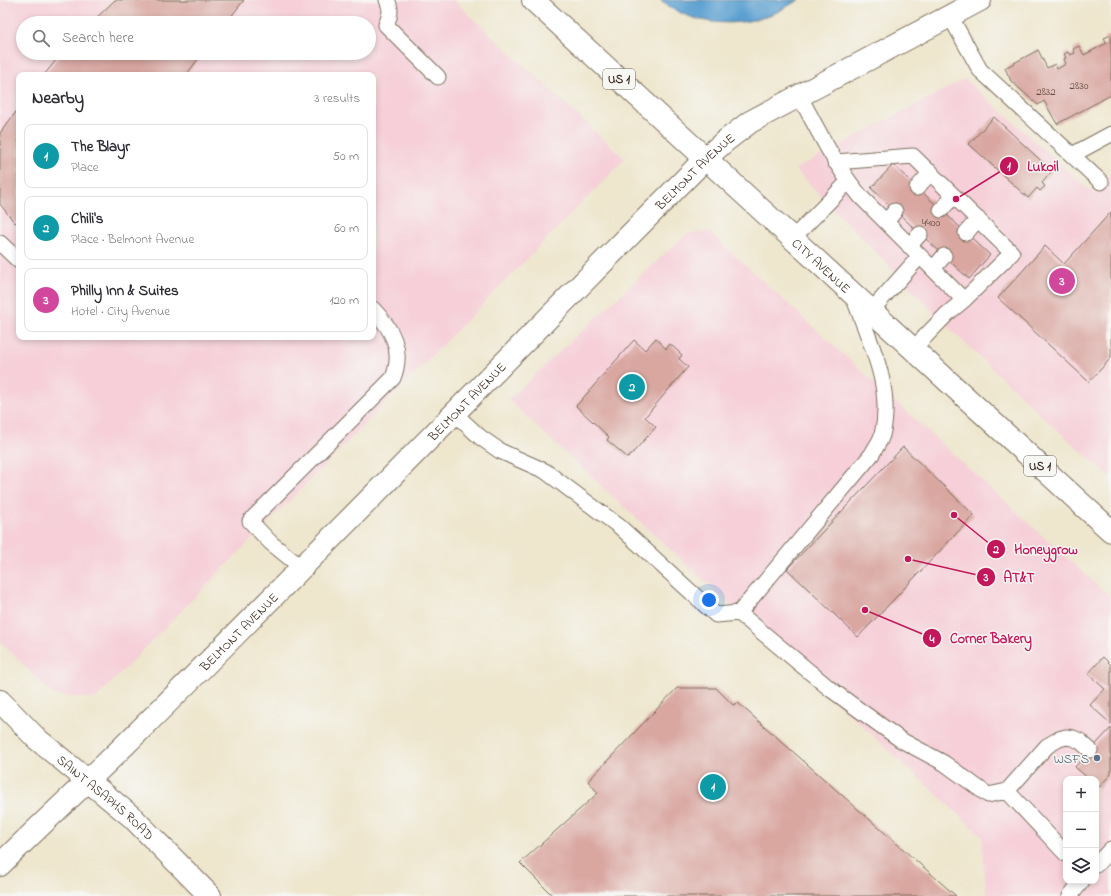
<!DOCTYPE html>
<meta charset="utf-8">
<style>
:root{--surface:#fff;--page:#f2f2f3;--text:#2b2b33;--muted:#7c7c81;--line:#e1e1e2;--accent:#0f766e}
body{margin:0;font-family:"Indie Flower",sans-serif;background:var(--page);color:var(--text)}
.controls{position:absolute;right:12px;bottom:12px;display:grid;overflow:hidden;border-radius:8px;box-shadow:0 2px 6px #0003}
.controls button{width:36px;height:36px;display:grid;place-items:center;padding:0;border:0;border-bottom:1px solid var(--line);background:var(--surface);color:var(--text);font:20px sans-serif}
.you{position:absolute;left:709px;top:600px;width:14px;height:14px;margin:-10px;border:3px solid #fff;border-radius:50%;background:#1a73e8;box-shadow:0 0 0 6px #1a73e833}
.badge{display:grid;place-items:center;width:26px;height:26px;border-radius:50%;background:var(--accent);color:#fff;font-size:13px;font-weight:700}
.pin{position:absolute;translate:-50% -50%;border:2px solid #fff;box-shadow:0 1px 4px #0006}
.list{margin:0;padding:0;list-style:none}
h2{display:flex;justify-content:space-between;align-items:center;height:52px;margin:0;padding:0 16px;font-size:17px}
h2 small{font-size:13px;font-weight:400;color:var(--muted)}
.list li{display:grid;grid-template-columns:26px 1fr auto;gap:12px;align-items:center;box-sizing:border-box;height:64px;margin:0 8px 8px;padding:0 8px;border:1px solid var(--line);border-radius:8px}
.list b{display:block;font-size:15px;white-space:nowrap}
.list p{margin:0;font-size:13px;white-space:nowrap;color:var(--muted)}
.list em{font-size:13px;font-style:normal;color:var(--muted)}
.icon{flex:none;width:22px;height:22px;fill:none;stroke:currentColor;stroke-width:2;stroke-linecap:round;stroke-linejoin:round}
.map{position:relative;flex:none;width:1111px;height:896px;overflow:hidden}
.search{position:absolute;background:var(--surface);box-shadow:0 2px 6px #0003;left:16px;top:16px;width:360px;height:44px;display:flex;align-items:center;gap:10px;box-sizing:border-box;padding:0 14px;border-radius:22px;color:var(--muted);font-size:15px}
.panel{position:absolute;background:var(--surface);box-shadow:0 2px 6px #0003;left:16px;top:72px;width:360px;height:268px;border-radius:8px}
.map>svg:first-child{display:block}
</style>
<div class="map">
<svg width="1111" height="896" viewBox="0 0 1111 896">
<rect width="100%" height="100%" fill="#f6f6f2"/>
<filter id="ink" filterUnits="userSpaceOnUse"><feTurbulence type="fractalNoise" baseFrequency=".025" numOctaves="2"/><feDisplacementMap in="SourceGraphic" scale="8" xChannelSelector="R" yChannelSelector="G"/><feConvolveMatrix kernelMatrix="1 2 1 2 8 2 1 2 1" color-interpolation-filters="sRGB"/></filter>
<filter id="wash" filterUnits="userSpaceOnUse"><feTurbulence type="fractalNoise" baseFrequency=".012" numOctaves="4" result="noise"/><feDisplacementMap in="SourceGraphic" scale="16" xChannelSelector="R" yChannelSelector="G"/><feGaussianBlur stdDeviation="0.9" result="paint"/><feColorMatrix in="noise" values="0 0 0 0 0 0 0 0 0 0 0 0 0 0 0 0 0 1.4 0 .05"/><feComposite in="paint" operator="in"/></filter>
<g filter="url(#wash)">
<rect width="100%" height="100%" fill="#eee6cd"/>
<!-- built -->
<path fill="#f6cfd8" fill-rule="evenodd" d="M0,0h453l172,159 -530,540 -42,-4 -53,-54zM23,23h346v30h-346zM19,75h354v262h-354z
M965,79l128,114 18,-19v304l-60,-54 -97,-91 -159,-164z
M709,232l402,366v298h-125l-4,-60 -474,-436 178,-166zM1066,779h30v102h-30z"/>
<!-- water -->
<path fill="#5ca0d1" stroke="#4c6578" d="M660,0h139c-10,5 -20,12 -31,16 -36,12 -77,9 -108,-16z"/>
<g id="blocks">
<!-- building -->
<path fill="#d9a6a0" d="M115,0h129l-18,23h-135z
M1111,35v60l-54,29 -13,-23 -6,4 -27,-24 -6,-13 33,-18 9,18 8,-4 2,5 9,-5 -2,-5 2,-1 -2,-4 4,-2 2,3 5,-2 -2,-4 6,-3 5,9 23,-12 -3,-5z
M62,53h141l-17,22h-142z
M19,108v112l-4,3 -15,-19v-71z
M994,117l58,54 -10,12 3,3 -5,5 -3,-3 -9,10 -59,-54z
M893,165l97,90 -21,24 -98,-91z
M1111,212v146l-22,24 -91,-84 47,-52 19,18z
M656,338l10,11 4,-5 12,11 -3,4 9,8 -43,50 11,10 -28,31 -21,-18 2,-3 -33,-31 58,-66 11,10z
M903,447l71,68 -116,122 -71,-68z
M1103,657l8,8v59l-21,-19 15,-16 -17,-15z
M677,688h39l17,17 5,-2 218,193h-403l-33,-33 78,-70 -10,-12z
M1111,728v46l-13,14 -2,-2v-7h-7l-14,-12z"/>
</g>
</g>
<g filter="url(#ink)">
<use href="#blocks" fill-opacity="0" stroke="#7a6c5b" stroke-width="1"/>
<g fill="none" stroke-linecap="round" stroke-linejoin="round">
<defs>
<path id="service" d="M387,0c5,9 3,16 -1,25l52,52
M950,16l30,54 121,112
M799,95c19,35 36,71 62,102l103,103 -17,14 -34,35
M1072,155l39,-21
M835,162l78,-6 99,97 -48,47
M917,188l14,-16
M941,210l13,-14
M886,222l9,-11
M966,233l12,-14
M792,239l56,-57
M0,243l19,18
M909,246l11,-12
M933,269l11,-13
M871,311l49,-55
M455,414l25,23 20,14 45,20 75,56 96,88 23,-2 133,-159c3,-6 8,-12 10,-19 12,-48 -13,-94 -29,-139
M302,568l-31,-25 -21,-22 143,-143c11,-28 -1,-49 -20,-69
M739,613l90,75 40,29 32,23 43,23 44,32 19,-4 40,-45 12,-7 7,-2 7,1 7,3 10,9
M1007,791l59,63
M1096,865l15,-16
M1070,896l12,-15"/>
<g id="tertiary">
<path id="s1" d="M0,701l37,38 95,78 78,79"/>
</g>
<g id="primary">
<path id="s2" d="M0,865c45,-45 92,-87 137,-132 191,-190 379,-383 568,-574l19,-17 26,-20 230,-122"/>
</g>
<g id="trunk">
<path id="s3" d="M533,0l578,531"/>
</g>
</defs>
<!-- service casing -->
<use href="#service" stroke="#7a6c5b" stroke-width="17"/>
<!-- tertiary casing -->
<use href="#tertiary" stroke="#7a6c5b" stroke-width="24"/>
<!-- primary casing -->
<use href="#primary" stroke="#7a6c5b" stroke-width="24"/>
<!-- trunk casing -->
<use href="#trunk" stroke="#7a6c5b" stroke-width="24"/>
<!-- service -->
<use href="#service" stroke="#fff" stroke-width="15"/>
<!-- tertiary -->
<use href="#tertiary" stroke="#fff" stroke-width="22"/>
<!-- primary -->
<use href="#primary" stroke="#fff" stroke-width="22"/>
<!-- trunk -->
<use href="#trunk" stroke="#fff" stroke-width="22"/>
</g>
</g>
<!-- markers -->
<circle fill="#5c6f8a" stroke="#f6f6f2" stroke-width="1.5" cx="1097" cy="758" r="4"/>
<g text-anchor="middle" stroke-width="3" stroke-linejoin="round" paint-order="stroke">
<!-- number labels -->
<g font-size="11" fill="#62493e">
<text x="1079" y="89">2830</text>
<text x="1046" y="95">2832</text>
<text x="931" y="226">4400</text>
</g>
<!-- shield labels -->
<g fill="#f6f6f2" stroke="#73675e" stroke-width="1">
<rect x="603" y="69" width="32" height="20" rx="3"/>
<rect x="1024" y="456" width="32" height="20" rx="3"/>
</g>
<g font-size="12" font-weight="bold" fill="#3b2a1e">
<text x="619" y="83">US 1</text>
<text x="1040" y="470">US 1</text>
</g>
<!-- street labels -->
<g font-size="13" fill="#3b2a1e" stroke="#f6f6f2">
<text dy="5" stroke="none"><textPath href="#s2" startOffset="982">BELMONT AVENUE</textPath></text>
<text dy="5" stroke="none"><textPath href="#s3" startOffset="392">CITY AVENUE</textPath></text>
<text dy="5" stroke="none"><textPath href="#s2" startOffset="658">BELMONT AVENUE</textPath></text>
<text dy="5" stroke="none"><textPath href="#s2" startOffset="334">BELMONT AVENUE</textPath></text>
<text dy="5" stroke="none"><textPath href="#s1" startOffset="143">SAINT ASAPHS ROAD</textPath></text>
</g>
<!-- service labels -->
<g font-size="13" fill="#4e5e75" stroke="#f6f6f2" text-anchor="end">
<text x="1089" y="763">WSFS</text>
</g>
</g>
<!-- callouts -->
<path fill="none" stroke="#c2185b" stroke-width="1.5" d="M956 199L1009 166M954 515L996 549M908 559L986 577M865 610L932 638"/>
<g fill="#c2185b" stroke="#f6f6f2" stroke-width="1.5">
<circle cx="956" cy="199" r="4"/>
<circle cx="954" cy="515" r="4"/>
<circle cx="908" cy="559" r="4"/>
<circle cx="865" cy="610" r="4"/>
<circle cx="1009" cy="166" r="10"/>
<circle cx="996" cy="549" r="10"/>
<circle cx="986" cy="577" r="10"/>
<circle cx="932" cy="638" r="10"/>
</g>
<g font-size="12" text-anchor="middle" font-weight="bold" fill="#fff">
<text x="1009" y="170">1</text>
<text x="996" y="553">2</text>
<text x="986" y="581">3</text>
<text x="932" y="643">4</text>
</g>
<g font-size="14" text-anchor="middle" font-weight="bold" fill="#c2185b" stroke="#f6f6f2" stroke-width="3" stroke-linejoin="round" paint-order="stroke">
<text x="1043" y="171">Lukoil</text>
<text x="1046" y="554">Honeygrow</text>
<text x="1019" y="582">AT&amp;T</text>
<text x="991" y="643">Corner Bakery</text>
</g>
</svg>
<div class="controls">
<button>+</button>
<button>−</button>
<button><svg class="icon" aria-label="layers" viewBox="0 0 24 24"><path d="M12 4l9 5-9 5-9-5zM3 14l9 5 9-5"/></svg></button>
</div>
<div class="you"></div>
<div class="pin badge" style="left:713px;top:787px;background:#0f9aa8">1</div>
<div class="pin badge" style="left:632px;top:387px;background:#0f9aa8">2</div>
<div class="pin badge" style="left:1062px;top:281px;background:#d1479c">3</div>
<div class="search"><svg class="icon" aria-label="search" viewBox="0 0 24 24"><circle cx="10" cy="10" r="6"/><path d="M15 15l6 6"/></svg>Search here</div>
<section class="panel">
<h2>Nearby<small>3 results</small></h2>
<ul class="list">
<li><span class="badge" style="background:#0f9aa8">1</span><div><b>The Blayr</b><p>Place</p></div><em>50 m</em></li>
<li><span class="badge" style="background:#0f9aa8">2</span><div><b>Chili's</b><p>Place · Belmont Avenue</p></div><em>60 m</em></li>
<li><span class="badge" style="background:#d1479c">3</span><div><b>Philly Inn &amp; Suites</b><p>Hotel · City Avenue</p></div><em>120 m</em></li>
</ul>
</section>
</div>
